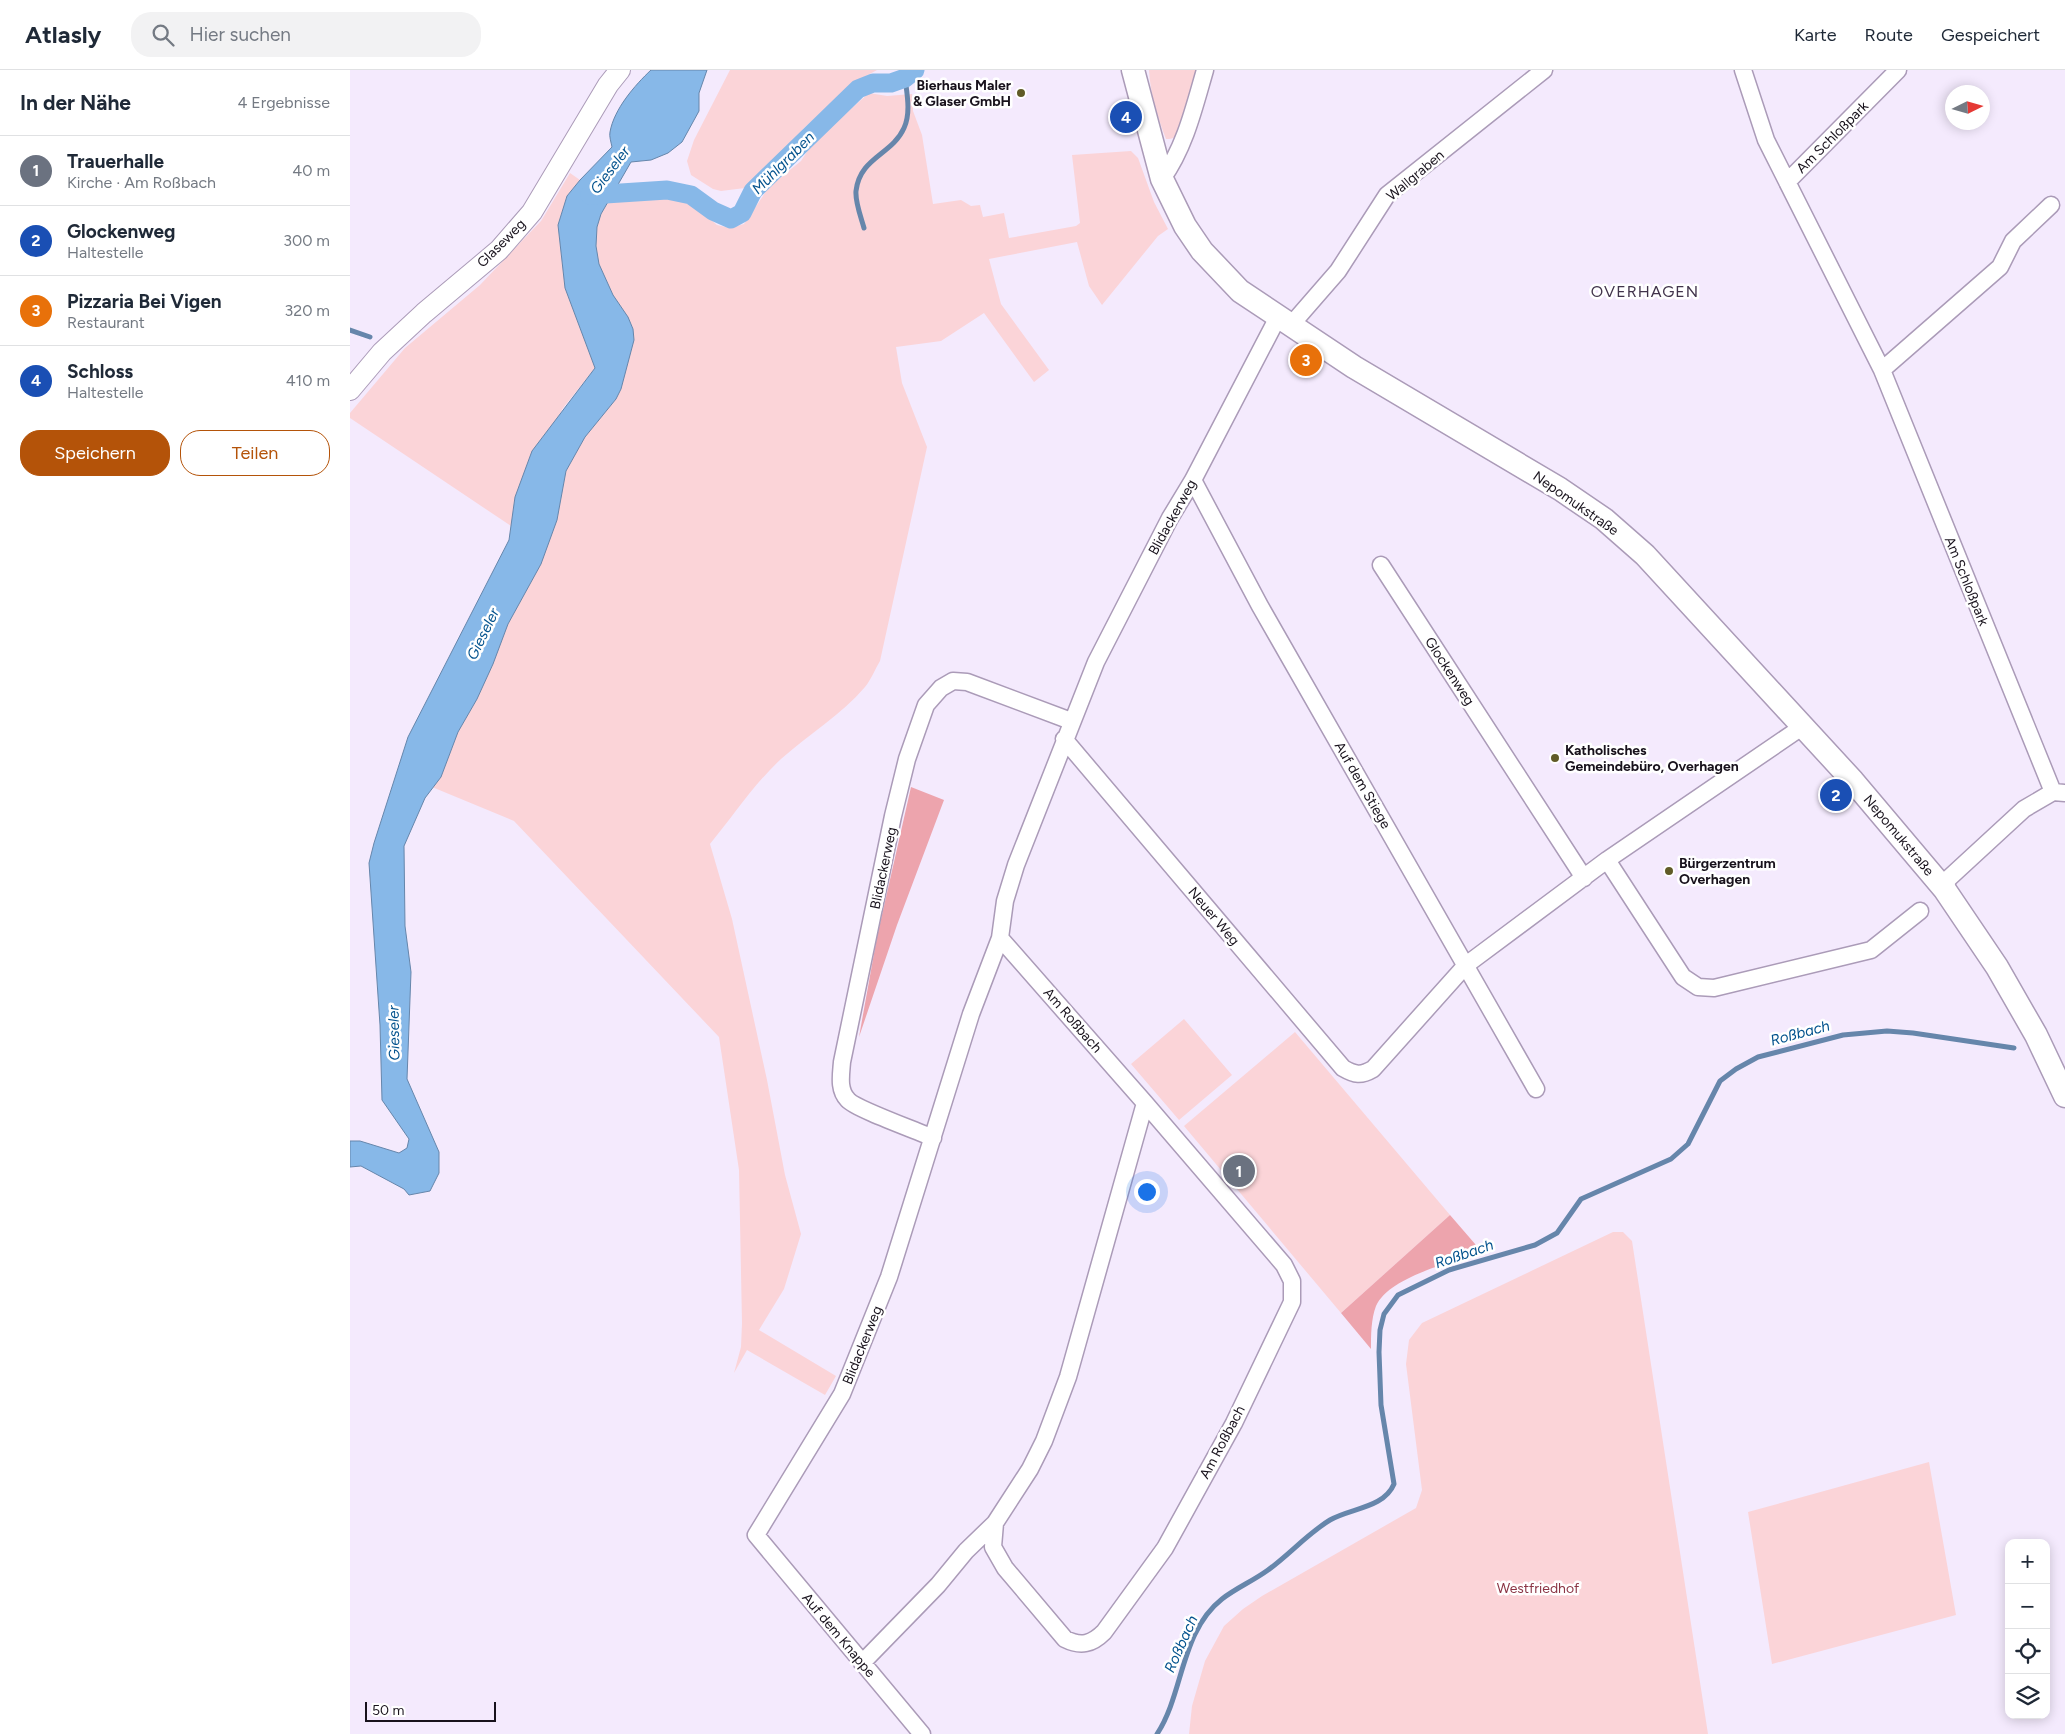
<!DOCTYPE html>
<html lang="de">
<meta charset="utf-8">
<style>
:root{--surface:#fff;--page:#f2f2f3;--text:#1f2937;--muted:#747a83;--line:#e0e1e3;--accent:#b45309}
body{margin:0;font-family:Figtree,sans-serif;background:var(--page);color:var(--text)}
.controls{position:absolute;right:15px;bottom:15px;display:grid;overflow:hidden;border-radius:10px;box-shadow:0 2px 12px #0003}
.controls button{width:45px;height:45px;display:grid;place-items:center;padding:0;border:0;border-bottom:1px solid var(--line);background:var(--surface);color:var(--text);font:25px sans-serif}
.compass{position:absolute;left:1595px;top:15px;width:45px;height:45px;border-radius:50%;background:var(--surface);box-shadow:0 2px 12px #0003;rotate:85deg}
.scale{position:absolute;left:15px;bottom:12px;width:131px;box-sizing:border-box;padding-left:5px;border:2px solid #18121c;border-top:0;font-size:14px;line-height:18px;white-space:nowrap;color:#18121c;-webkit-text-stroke:4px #fff;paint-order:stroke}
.you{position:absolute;left:796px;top:1121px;width:18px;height:18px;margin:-12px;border:4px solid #fff;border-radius:50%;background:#1a73e8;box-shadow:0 0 0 8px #1a73e833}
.badge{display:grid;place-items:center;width:32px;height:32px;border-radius:50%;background:var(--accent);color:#fff;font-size:16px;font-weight:700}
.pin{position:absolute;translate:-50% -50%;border:2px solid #fff;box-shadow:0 1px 5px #0006}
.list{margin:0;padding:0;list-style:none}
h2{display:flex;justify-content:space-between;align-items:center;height:65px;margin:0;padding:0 20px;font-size:21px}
h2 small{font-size:16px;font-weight:400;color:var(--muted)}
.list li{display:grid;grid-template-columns:32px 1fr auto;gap:15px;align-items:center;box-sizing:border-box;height:70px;padding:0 20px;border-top:1px solid var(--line)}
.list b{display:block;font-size:19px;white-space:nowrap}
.list p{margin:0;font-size:16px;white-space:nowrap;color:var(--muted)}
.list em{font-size:16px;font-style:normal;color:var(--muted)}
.actions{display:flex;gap:10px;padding:15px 20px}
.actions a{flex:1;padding:11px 0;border:1px solid var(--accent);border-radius:20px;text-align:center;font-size:18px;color:var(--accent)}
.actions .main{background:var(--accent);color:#fff}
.icon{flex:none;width:28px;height:28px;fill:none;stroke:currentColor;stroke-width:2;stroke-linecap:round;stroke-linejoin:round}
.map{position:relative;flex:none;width:1715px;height:1664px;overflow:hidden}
header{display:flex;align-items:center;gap:30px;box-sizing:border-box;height:70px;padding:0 25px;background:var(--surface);border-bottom:1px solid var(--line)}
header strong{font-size:24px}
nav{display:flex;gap:28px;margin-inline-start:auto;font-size:18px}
.search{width:350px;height:45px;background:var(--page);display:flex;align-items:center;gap:12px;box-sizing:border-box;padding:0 18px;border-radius:20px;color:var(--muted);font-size:19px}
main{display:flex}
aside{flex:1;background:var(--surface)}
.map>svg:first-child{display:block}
</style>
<header>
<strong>Atlasly</strong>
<div class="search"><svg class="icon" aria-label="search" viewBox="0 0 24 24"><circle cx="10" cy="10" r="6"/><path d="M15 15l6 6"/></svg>Hier suchen</div>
<nav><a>Karte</a><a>Route</a><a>Gespeichert</a></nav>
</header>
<main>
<aside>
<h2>In der Nähe<small>4 Ergebnisse</small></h2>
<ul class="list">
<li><span class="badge" style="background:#6b7280">1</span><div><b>Trauerhalle</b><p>Kirche · Am Roßbach</p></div><em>40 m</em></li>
<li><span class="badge" style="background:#1a4fb4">2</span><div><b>Glockenweg</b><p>Haltestelle</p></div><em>300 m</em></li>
<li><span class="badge" style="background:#e8710a">3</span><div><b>Pizzaria Bei Vigen</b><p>Restaurant</p></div><em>320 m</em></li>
<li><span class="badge" style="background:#1a4fb4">4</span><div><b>Schloss</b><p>Haltestelle</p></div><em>410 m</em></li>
</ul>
<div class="actions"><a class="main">Speichern</a><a>Teilen</a></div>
</aside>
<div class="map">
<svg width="1715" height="1664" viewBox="0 0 1715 1664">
<rect width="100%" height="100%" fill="#f4eafd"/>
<!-- green -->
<path fill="#fbd4d8" d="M380,0h147l-22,12 -51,46 -24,29 -35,31 -24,3 -8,-2 -22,-14 -4,-14 7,-21z
M799,0h49c-5,16 -12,54 -22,65 -2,4 -6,4 -10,4 -8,-21 -16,-46 -17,-69z
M519,23l18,3 25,-2 1,17 9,24 11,69 28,-4 10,6 9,-1 3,12 21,-4 5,25 67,-12 4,-3 -8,-68 59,-4 7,7 16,44 14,27 -10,7 -56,69 -13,-19 -12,-44 -88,17 12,45 48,66 -15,12 -50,-69 -43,28 -45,6 6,36 25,64 -47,214c-5,8 -9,19 -15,26 -24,28 -57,48 -84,72 -27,25 -47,56 -71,85l22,75 35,161 18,95 16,59 -17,55 -25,41 77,46 -11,19 -78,-45 -13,23 7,-26 1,-24 -3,-153 -20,-133 -205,-216 -82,-34 9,-10 17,-45 19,-33 31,-75 49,-104 9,-49 19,-34 31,-38 5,-10 13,-49 -1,-12 -5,-11 -15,-22 -14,-31 -3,-18 1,-19 4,-13 8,-13 47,-4 26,4 13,5 22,19 13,3 14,-4 25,-37 32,-26 13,-20z
M220,103l10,7 -13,16 -9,29 7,63 30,80 -32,40 -48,89 -4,29 -161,-108v-5l55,-65 75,-63 61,-64z
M834,949l48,56 -53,45 -48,-56z
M945,962l155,183 -109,98 -157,-187z
M1263,1162h10l9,9 76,493h-519l3,-28 13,-45 19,-35 19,-17 19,-13 154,-88 6,-18 -16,-126 3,-24 13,-17z
M1579,1392l27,153 -184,49 -24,-152z"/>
<!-- forest -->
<path fill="#eda4ad" d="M561,717l33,13 -47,125 -38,112 18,-100z
M1100,1145l32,37c-30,10 -93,25 -106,54 -5,13 -5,29 -5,43l-30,-36z"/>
<!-- water -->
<path fill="#87b8e8" stroke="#6686ab" d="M301,0h56l-8,23v18l-17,31 -14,11 -17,7 -20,2 -30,52 -4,13 -1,19 3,18 14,31 15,22 5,12 1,11 -13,49 -5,10 -31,38 -19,34 -9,49 -16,44 -33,60 -15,40 -16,35 -19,33 -17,45 -16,21 -21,48 1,80 6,46 -4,107 32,73v21l-9,18 -21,4 -5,-6 -43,-23 -11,1v-26h10l39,12 8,-5 2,-9 -27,-39 -2,-75 -11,-162 5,-20 34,-106 101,-197 6,-43 17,-46 63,-83 -30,-80 -7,-63 9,-29 13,-16 32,-33c-1,-5 -3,-11 -2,-15 4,-23 25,-47 41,-62z"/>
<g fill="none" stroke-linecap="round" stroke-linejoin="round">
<!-- stream -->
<path stroke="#6686ab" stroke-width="5" d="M514,158c-3,-11 -9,-26 -8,-37 4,-34 36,-36 48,-63 7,-15 3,-34 1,-50
M0,260l20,7
M807,1664c27,-41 23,-102 65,-135 14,-11 31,-18 46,-29 21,-15 39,-36 62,-50 21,-12 54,-12 64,-36l-13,-79 -2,-53 1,-22 4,-16 14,-19 51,-25 86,-25 22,-12 24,-34 90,-40 17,-15 32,-63 16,-12 22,-12 85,-22 44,-4 26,2 101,15"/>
<!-- canal -->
<path stroke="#87b8e8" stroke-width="19" d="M240,125l77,-5 24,5 22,16 18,8 11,-6 11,-22 105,-102 15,-6h18l14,-5 10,-8"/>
<defs>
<path id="minor" d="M1393,0l23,70 116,230 171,422
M812,109c23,-32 32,-71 43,-109
M1437,112l111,-112
M941,255l47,-54 49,-76 157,-125
M1532,300l118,-103 13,-26 38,-36
M843,410l67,126 276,483
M1031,495l203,313
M714,669l279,329c12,7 18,8 30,1l93,-104 141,-105 195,-133
M1257,790l76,117 15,10 16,1 157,-38 49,-39
M1595,820l3,-11 76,-70 29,-17 12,1
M583,1068c-15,-7 -77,-29 -85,-38 -10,-10 -7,-25 -6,-38l51,-246 14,-57 19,-54 15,-17 12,-7 14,1 104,39
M645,1453l-2,24 12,21 60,71c16,8 27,5 39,-7l61,-84 69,-125 58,-121v-21l-8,-16 -139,-162 -145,-165
M512,1593l76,-78 28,-34 29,-28 35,-54 14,-28 24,-64 77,-274
M572,1664l-166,-199 86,-141 47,-117 82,-263 29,-76 5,-37 11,-36 80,-203 74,-144 23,-38 85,-163"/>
<path id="tertiary" d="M0,320l32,-38 42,-39 75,-63 33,-38 76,-127 12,-15"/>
<path id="secondary" d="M783,0l29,109 23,47 17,25 38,40 114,76 206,122 44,30 41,36 208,226 92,109 52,77 39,68 29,61"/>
</defs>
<!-- minor casing -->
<use href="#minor" stroke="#ab9bb8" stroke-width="19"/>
<!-- tertiary casing -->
<use href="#tertiary" stroke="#ab9bb8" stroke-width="22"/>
<!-- secondary casing -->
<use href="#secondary" stroke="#ab9bb8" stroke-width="25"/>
<!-- minor -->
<use href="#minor" stroke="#fff" stroke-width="16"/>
<!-- tertiary -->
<use href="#tertiary" stroke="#fff" stroke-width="20"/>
<!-- secondary -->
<use href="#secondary" stroke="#fff" stroke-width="22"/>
</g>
<!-- markers -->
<g fill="#605b27" stroke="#fff" stroke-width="2">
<circle cx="671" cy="23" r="5"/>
<circle cx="1205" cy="688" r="5"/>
<circle cx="1319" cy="801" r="5"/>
</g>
<g text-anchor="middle" stroke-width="5" stroke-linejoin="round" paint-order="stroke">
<!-- poi labels -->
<g font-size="14" font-weight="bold" fill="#18121c" stroke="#fff" text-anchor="start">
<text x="661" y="20" text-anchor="end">Bierhaus Maler<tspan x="661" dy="16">&amp; Glaser GmbH</tspan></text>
<text x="1215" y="685">Katholisches<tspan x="1215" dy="16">Gemeindebüro, Overhagen</tspan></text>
<text x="1329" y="798">Bürgerzentrum<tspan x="1329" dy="16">Overhagen</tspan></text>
</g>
<!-- street labels -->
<g font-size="14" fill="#18121c" stroke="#fff">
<text transform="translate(1482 67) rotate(-45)" y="5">Am Schloßpark</text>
<text transform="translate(1065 105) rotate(-40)" y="5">Wallgraben</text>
<text transform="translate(151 173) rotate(-45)" y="5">Glaseweg</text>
<text transform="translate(1226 433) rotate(35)" y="5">Nepomukstraße</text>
<text transform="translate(822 447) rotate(-61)" y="5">Blidackerweg</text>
<text transform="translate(1617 511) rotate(68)" y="5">Am Schloßpark</text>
<text transform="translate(1100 601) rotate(57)" y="5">Glockenweg</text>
<text transform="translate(1013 715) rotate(60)" y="5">Auf dem Stiege</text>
<text transform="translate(1549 765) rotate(50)" y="5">Nepomukstraße</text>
<text transform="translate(533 798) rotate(-78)" y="5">Blidackerweg</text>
<text transform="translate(864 846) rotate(50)" y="5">Neuer Weg</text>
<text transform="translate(723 950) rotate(49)" y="5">Am Roßbach</text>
<text transform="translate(512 1275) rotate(-68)" y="5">Blidackerweg</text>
<text transform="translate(872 1372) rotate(-62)" y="5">Am Roßbach</text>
<text transform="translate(489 1565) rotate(50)" y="5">Auf dem Knappe</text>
</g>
<!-- park labels -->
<g font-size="14" fill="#8b3545" stroke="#fff">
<text x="1188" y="1523">Westfriedhof</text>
</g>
<!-- water labels -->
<g font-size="15" font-style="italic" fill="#04538e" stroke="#fff">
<text transform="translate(433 93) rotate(-45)" y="5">Mühlgraben</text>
<text transform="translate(260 100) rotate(-53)" y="5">Gieseler</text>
<text transform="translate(133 564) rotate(-64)" y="5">Gieseler</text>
<text transform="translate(44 963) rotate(-91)" y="5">Gieseler</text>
<text transform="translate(1450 963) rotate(-15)" y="5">Roßbach</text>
<text transform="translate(1114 1184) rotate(-19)" y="5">Roßbach</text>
<text transform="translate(831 1574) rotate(-66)" y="5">Roßbach</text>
</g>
<!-- quarter labels -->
<g font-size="16" letter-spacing="1" fill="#41334b" stroke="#fff">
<text x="1295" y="227">OVERHAGEN</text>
</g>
</g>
</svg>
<div class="controls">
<button>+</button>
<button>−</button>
<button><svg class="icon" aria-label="locate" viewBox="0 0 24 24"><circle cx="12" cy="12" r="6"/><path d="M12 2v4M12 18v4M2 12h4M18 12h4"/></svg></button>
<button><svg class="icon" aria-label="layers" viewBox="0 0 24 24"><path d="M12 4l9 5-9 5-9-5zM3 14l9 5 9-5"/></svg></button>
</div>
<svg class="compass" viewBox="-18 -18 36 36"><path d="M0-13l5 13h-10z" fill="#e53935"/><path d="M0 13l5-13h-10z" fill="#747a83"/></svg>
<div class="scale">50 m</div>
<div class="you"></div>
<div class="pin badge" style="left:889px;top:1101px;background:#6b7280">1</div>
<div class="pin badge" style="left:1486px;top:725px;background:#1a4fb4">2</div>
<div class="pin badge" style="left:956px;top:290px;background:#e8710a">3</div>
<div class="pin badge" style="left:776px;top:47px;background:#1a4fb4">4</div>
</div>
</main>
